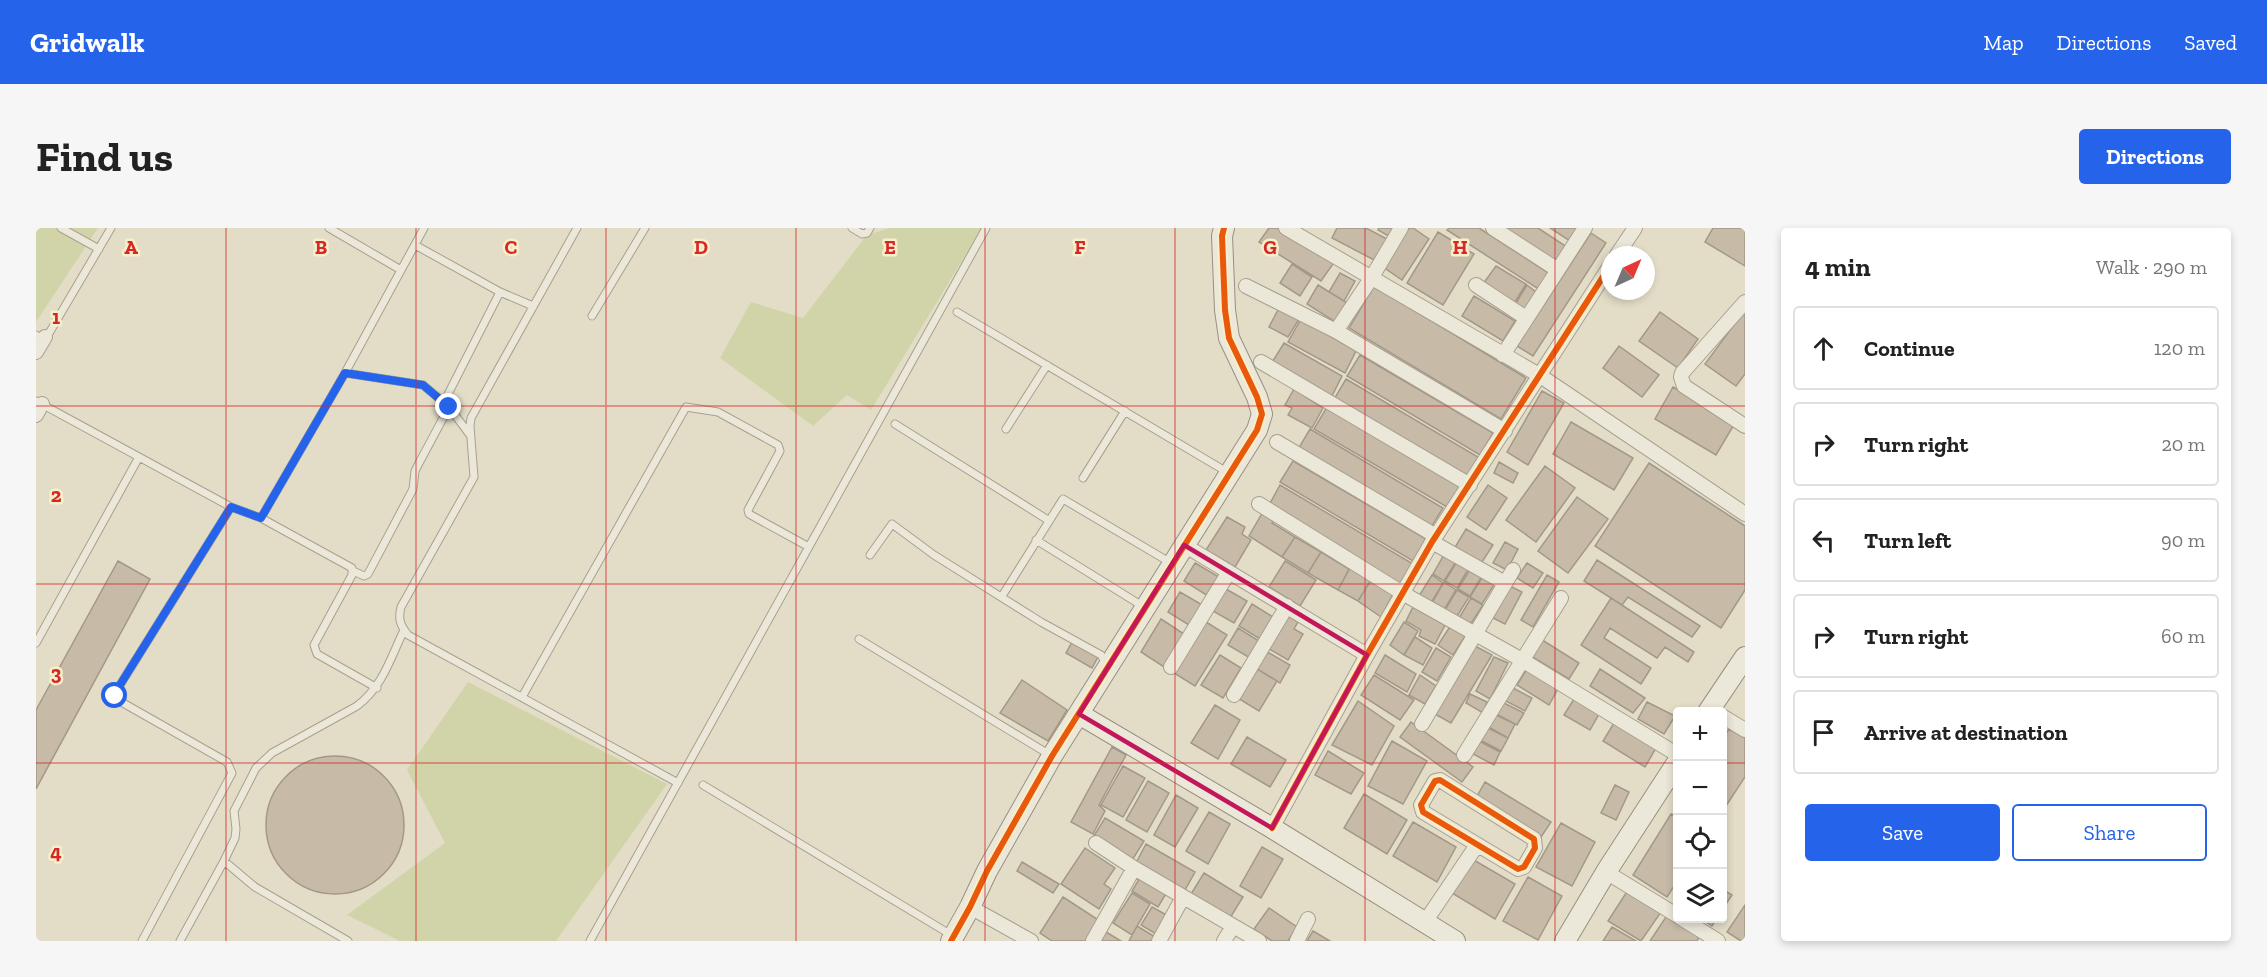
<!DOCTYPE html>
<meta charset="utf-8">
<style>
:root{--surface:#fff;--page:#f6f6f6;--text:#222;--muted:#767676;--line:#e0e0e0;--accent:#2563eb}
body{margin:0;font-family:"Zilla Slab",serif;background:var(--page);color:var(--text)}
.controls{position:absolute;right:18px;bottom:18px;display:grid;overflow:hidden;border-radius:6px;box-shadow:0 3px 9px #0003}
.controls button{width:54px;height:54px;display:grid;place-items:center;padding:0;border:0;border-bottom:2px solid var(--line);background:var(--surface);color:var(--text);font:30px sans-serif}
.compass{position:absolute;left:1565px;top:18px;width:54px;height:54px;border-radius:50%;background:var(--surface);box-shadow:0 3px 9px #0003;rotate:44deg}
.stop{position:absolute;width:18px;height:18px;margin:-14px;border:4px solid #2563eb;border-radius:50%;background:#fff}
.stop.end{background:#2563eb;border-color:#fff;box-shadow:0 2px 6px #0008}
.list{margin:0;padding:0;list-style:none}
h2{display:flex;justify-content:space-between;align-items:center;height:78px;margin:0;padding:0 24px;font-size:26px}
h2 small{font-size:20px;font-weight:400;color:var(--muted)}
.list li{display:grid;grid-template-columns:39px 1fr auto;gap:18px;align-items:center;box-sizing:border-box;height:84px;margin:0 12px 12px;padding:0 12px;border:2px solid var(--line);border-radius:6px}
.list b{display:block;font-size:22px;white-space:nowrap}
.list em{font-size:20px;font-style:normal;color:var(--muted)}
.actions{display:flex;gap:12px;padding:18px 24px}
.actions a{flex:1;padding:14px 0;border:2px solid var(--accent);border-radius:6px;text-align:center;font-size:21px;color:var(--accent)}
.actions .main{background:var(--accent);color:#fff}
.icon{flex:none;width:33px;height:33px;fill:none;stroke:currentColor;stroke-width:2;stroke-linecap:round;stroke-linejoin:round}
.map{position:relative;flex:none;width:1709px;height:713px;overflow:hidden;border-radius:6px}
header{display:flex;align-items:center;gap:36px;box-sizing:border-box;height:84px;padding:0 30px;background:var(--accent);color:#fff}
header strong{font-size:28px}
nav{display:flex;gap:33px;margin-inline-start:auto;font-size:21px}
.intro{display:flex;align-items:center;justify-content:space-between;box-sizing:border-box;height:144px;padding:0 36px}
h1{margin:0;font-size:42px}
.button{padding:15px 27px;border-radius:6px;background:var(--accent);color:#fff;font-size:21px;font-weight:700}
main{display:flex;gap:36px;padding:0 36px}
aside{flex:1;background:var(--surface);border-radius:6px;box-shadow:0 3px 9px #0003}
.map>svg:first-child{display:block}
</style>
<header>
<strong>Gridwalk</strong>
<nav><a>Map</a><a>Directions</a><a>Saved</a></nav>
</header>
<div class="intro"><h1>Find us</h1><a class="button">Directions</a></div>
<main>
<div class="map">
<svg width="1709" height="713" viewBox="0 0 1709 713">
<rect width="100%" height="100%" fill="#e3ddc7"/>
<!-- green -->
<path fill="#d0d4a8" d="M0,0h62l-62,94z
M854,0h92l-111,182 -24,-15 -34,31 -93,-68 31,-56 52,16 64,-83z
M432,454l199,102 -111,157h-156l-53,-26 98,-72 -38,-73z"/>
<!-- building -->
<path fill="#c7bba8" stroke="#a39887" stroke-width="1.5" d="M1233,0h9l57,33 -14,20 -62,-39z
M1301,0h29l23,12 -11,22 -46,-24z
M1343,0h19l-6,10 -14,-8z
M1373,0h4l16,11 -27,41 -19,-13z
M1413,0h30l71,46 -10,16 -93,-60z
M1467,0h35l29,19 -11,16z
M1514,0h29l-9,13z
M1677,0h32v38l-40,-24z
M1402,4l36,22 -31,51 -36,-22z
M1555,5l15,10 -73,113 -16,-10z
M1256,36l20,13 -12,19 -20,-13z
M1460,38l30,18 -11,18 -32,-18z
M1304,45l15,8 -11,20 -15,-9z
M1282,57l31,19 -12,19 -30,-19z
M1491,57l9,7 -11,17 -9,-6z
M1338,58l152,92 -25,41 -152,-91z
M1438,68l41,25 -12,20 -41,-25z
M1243,80l20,11 -11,18 -19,-10z
M1709,82v64l-9,12 -31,-22z
M1624,84l38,27 -20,29 -39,-27z
M1265,91l55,32 -11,22 -57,-31z
M1248,115l58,33 -11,22 -60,-34z
M1583,118l40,29 -17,22 -39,-29z
M1324,127l133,78 -13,22 -133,-79z
M1310,151l132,78 -12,22 -133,-78z
M1637,159l62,36 -19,32 -61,-36z
M1258,161l29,19 -11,20 -24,-13 4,-7 -7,-3z
M1506,163l22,12 -36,62 -21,-13z
M1291,179l133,79 -13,21 -133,-78z
M1535,194l62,36 -19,32 -61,-36z
M1274,201l133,79 -13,21 -133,-78z
M1257,233l133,78 -13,22 -133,-79z
M1463,234l19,11 -5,10 -19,-10z
M1613,235l96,63v64l-24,38 -126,-82z
M1509,238l30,22 -39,54 -30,-22z
M1244,257l133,79 -13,21 -132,-78z
M1452,257l19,13 -21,32 -19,-13z
M1541,269l31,22 -40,54 -30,-22z
M1228,282l12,7 -4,6 23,14 -13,20 -33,-21z
M1191,289l18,10 -3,7 9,6 -16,27 -29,-17z
M1430,301l27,16 -13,20 -26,-16z
M1259,309l26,15 -13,21 -26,-16z
M1469,314l13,7 -11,21 -14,-7z
M1285,324l28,17 -11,21 -30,-17z
M1409,325l12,7 -13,21 -11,-7z
M1422,332l11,8 -12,20 -12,-7z
M1561,332l103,66 -8,11 -64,-40 -6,8 -38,-24z
M82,333l32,18 -114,210v-79z
M1249,333l31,19 -16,26 -31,-19z
M1159,335l24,14 -11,19 -24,-15z
M1491,335l16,10 -10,15 -16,-10z
M1314,340l21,12 -13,21 -20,-11z
M1435,340l11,8 -12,20 -12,-7z
M1396,347l11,8 -12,20 -12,-7z
M1511,347l12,7 -26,45 -12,-7z
M1447,348l12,7 -13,21 -12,-7z
M1335,352l22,14 -12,23 -23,-16z
M1408,354l12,8 -12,20 -12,-7z
M1474,358l12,6 -17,32 -12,-6z
M1190,361l21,12 -13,22 -21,-12z
M1421,362l12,7 -13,21 -11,-8z
M1144,364l24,14 -12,21 -24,-15z
M1435,370l12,7 -13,20 -11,-7z
M1575,370l83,54 -6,10 -23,-15 -8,11 -47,-30 -6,10 47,30 -10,16 -60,-39z
M1216,376l21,13 -13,22 -21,-13z
M1377,379l32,18 -10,19 -16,-8 2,-6 -15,-9z
M1249,386l13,8 -4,7 9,5 -15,26 -22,-13z
M1125,391l23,15 -20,33 -23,-15z
M1170,394l21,13 -32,51 -21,-13z
M1368,394l14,9 -14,24 -14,-10z
M1415,397l15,10 -13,20 -15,-10z
M1202,400l21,13 -9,17 -22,-13z
M1379,409l17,11 -9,17 -19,-10z
M1503,410l40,25 -10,16 -40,-24z
M1036,414l26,15 -6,11 -26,-15z
M1439,418l17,9 -41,68 -18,-10z
M1400,420l15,9 -14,24 -15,-9z
M1228,422l26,15 -10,18 -26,-16z
M1184,427l21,13 -18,30 -22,-13z
M1349,427l31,19 -9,18 -32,-19z
M1458,429l14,6 -18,36 -14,-8z
M1218,439l23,14 -18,30 -23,-14z
M1491,441l32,18 -10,18 -32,-20z
M1564,441l45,29 -12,15 -43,-27z
M1338,447l40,25 -14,20 -39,-25z
M1384,447l16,11 -11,18 -16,-9z
M986,452l45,30 -19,31 -48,-28z
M1475,459l21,11 -7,13 -21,-11z
M1434,466l17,8 -4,11 -17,-10z
M1538,471l25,15 -9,16 -26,-15z
M1322,473l36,25 -22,39 -40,-20z
M1466,474l22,11 -7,12 -21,-11z
M1611,474l28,14 -11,18 -26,-15z
M1179,477l25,15 -22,39 -27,-16z
M1458,486l21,10 -7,14 -21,-12z
M1375,494l62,45 -11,15 -62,-45z
M1578,495l42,25 -11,19 -42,-26z
M1450,499l22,11 -7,13 -21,-11z
M1693,501l16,9v39l-23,35v-73z
M1211,509l39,23 -16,27 -39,-23z
M1356,513l35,20 -24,43 -35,-18z
M1443,513l21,11 -6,13 -21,-11z
M1076,519l14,8 -27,50 6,6 -12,23 -22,-12z
M1292,523l36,22 -13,21 -36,-19z
M230 597a69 69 0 1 1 138 0a69 69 0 1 1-138 0Z
M1087,538l22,12 -22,39 -22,-12z
M1112,553l21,12 -22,39 -21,-12z
M1449,554l66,40 -10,15 -65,-39z
M1579,557l14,7 -13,28 -15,-7z
M1328,566l43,26 -20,34 -43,-26z
M1140,567l22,13 -23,39 -21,-12z
M1173,584l21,12 -22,40 -22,-13z
M1635,586l7,4v62l-11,17 -34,-22z
M1069,590l39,23 -13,21 -39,-23z
M1377,594l43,25 -19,35 -44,-26z
M1525,595l34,19 -23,44 -36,-19z
M1110,616l49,28 -10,18 -49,-27z
M1226,619l21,12 -22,39 -21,-12z
M1049,620l30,20 -11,16 7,5 -12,20 -38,-25z
M1436,631l43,25 -20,35 -43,-26z
M986,634l37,22 -6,9 -36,-22z
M1168,645l39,24 -13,21 -39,-24z
M1105,648l26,16 -9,15 -26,-16z
M1492,649l34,19 -24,44 -35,-19z
M1686,661l10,6 -10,15z
M1592,662l33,22 -20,29 -33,-20z
M1096,665l18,11 -18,31 -19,-12z
M1027,669l37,24 -13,20h-35l-12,-8z
M1709,677v36h-4l-14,-9z
M1116,679l20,11 -11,19 -20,-12z
M1233,680l28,19 -9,14h-16l-18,-12z
M1632,686l32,21 -3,6h-47z
M1664,690h17l-5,8z
M1101,698l20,12 -2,3h-26z
M1576,699l24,14h-33z
M1277,703l17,10h-23z
M1070,704l15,9h-20z"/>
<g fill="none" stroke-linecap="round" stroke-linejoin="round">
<defs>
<path id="lane" d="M25,0l38,21
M293,0l72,42
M541,0l-106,190 -1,8 4,51 -73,130c-3,12 -1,18 7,28l270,148
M816,0l10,6 5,-1 3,-5
M379,17l85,47 33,14
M921,84l270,160
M556,88l53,-88
M0,107l5,3 7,-3 63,-107
M309,145l78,12 26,22 21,28
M0,173l195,106 30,11 91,50v7l-38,70 3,9 60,34
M408,174l56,-110
M859,196l153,96
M970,201l41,-64
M1047,250l42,-67
M225,290l84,-145 79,-145
M1000,312l108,67
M834,327l22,-31 42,31 107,67 60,33 3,5 -1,6
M317,343l11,5 4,-2 45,-85 2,-18 4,-8 30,-56
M966,368l61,-97 108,64
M823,411l191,116
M0,415l103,-186
M486,469l164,-290 32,5 60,33 2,6 -32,59 1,4 60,33
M667,557l250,151
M188,633l31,26 93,54
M106,713l90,-168 -5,-11 -111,-63 -1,-6 116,-186
M144,713l44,-80 11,-23 1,-9 -2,-18 22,-43 16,-15 85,-47c26,-20 33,-47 47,-76
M554,713l396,-713"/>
<path id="street" d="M1250,0l253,147 206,139
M1457,0l65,42
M1581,27l18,-27
M1440,57l50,33
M1210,58l90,45 169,100
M1709,74l-63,71 -1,4 3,9 61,40
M1300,103l36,-54 29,-49
M0,124l9,-15
M1467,127l82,-127
M1225,134l209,123
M0,187l6,-11
M1241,214l159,94
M1223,276l145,90 118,66 156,95
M1396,314l73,41
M1148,317l183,110
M1135,439l58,-95
M1198,467l53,-89
M1686,488l23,14
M1386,496l91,-154
M1428,527l97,-157
M1404,552l94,59 1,9 -11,19 -6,2 -95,-57 -2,-7 14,-24z
M1236,600l95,-173 65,-113 178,-276
M1060,615l38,25 125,73
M1570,644l72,44
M934,679l61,34
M1645,690l37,23
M1389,694l52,-77
M1057,713l41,-73
M1123,713l24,-44
M1188,713l9,-15
M1261,713l11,-22"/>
<path id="secondary" d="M1672,484l37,-55
M1043,486l193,114 183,113
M915,713l19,-34 17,-36 65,-115 205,-326 5,-16 -5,-17 -28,-59 -4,-28 -3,-74 2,-8
M1529,713l41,-69 72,-111"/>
</defs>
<!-- lane casing -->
<use href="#lane" stroke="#a7a091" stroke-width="9"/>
<!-- street casing -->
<use href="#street" stroke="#a7a091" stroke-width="16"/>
<!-- secondary casing -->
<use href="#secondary" stroke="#979081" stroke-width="22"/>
<!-- lane -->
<use href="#lane" stroke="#ebe7d9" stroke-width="7"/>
<!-- street -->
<use href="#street" stroke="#ebe7d9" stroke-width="14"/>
<!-- secondary -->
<use href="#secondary" stroke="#ebe7d9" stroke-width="20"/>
<defs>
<path id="cycleway" d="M1404,552l94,59 1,9 -11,19 -6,2 -95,-57 -2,-7 14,-24z
M1236,600l95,-173 65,-113 178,-276
M915,713l19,-34 17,-36 65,-115 205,-326 5,-16 -5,-17 -28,-59 -4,-28 -3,-74 2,-8"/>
</defs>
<!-- cycleway casing -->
<use href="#cycleway" stroke="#f7eeca" stroke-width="10"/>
<!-- cycleway -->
<use href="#cycleway" stroke="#e8590c" stroke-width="6"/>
</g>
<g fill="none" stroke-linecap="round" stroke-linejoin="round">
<!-- route -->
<path stroke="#2563eb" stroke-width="8" d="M79,468v-3l116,-186 30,11 84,-145 78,12 26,22"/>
</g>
<!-- marked area -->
<path fill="none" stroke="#c2185b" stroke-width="4.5" stroke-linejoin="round" d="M1148,317l183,110 -95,173 -193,-114z"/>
<!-- grid -->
<path fill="none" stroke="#d62828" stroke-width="1.5" stroke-opacity="0.55" d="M190,0v713M380,0v713M570,0v713M760,0v713M949,0v713M1139,0v713M1329,0v713M1519,0v713M0,178h1709M0,356h1709M0,535h1642M1686,535h23"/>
<g font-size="20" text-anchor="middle" font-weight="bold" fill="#d62828" stroke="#f7eeca" stroke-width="5" stroke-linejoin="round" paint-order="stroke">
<text x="95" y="26">A</text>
<text x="285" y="26">B</text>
<text x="475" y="26">C</text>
<text x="665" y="26">D</text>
<text x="854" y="26">E</text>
<text x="1044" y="26">F</text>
<text x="1234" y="26">G</text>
<text x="1424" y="26">H</text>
<text x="20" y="96">1</text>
<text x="20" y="274">2</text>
<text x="20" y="452">3</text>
<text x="20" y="631">4</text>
</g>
</svg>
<div class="controls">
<button>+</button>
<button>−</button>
<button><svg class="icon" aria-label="locate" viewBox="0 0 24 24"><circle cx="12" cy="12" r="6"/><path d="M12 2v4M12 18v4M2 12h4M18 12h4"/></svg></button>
<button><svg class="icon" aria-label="layers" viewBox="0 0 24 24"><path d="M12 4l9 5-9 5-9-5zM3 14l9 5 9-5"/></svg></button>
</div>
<svg class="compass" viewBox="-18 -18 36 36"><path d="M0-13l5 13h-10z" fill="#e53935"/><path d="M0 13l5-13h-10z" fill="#767676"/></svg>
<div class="stop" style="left:79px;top:468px"></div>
<div class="stop end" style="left:413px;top:179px"></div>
</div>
<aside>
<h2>4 min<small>Walk · 290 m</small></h2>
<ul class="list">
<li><svg class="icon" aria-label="ahead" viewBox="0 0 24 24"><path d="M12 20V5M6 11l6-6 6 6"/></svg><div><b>Continue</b></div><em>120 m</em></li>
<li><svg class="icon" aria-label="right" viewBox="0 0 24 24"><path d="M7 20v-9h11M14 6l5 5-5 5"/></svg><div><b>Turn right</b></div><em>20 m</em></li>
<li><svg class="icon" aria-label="left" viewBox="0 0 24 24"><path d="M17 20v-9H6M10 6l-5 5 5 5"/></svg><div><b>Turn left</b></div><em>90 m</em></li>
<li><svg class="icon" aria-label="right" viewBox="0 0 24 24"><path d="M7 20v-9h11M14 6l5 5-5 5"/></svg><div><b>Turn right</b></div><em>60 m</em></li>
<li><svg class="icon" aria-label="arrive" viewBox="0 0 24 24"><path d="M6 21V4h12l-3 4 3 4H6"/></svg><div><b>Arrive at destination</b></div></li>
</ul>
<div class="actions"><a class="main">Save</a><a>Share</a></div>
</aside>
</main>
